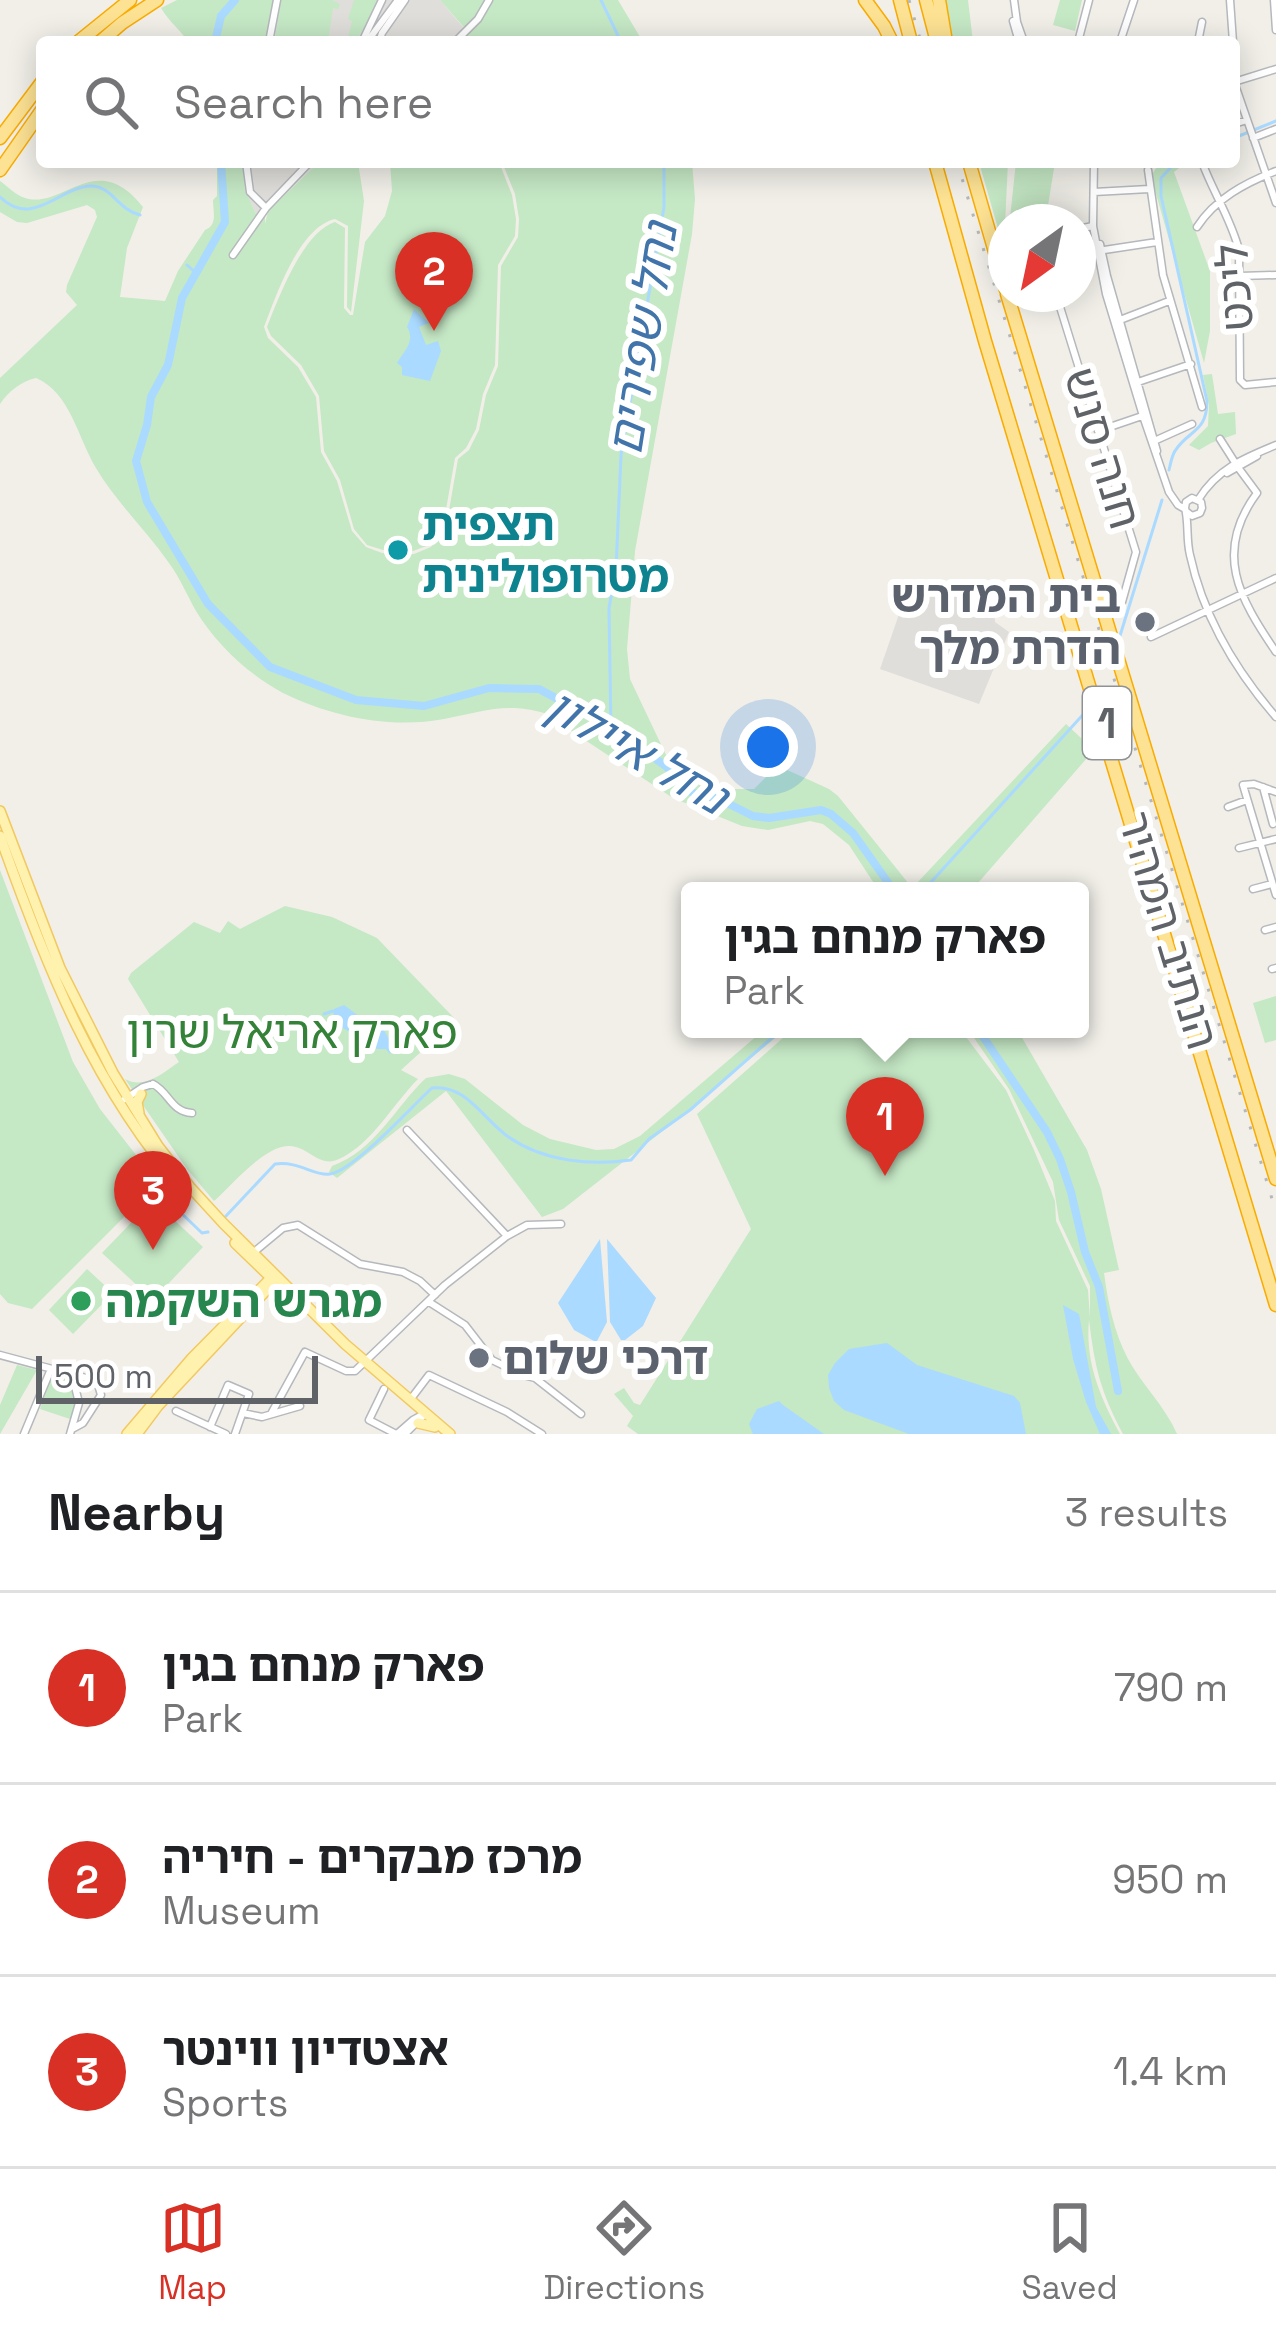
<!DOCTYPE html>
<meta charset="utf-8">
<style>
:root{--surface:#fff;--page:#f6f6f6;--text:#202124;--muted:#757577;--line:#e0e0e0;--accent:#d93025}
body{margin:0;font-family:"Space Grotesk","Noto Sans Hebrew",sans-serif;background:var(--page);color:var(--text)}
.compass{position:absolute;left:988px;top:204px;width:108px;height:108px;border-radius:50%;background:var(--surface);box-shadow:0 6px 30px #0003;rotate:213deg}
.scale{position:absolute;left:36px;bottom:30px;width:282px;box-sizing:border-box;padding-left:12px;border:6px solid #5f6368;border-top:0;font-size:33px;line-height:42px;white-space:nowrap;color:#5f6368;-webkit-text-stroke:9px #fff;paint-order:stroke}
.you{position:absolute;left:768px;top:747px;width:42px;height:42px;margin:-30px;border:9px solid #fff;border-radius:50%;background:#1a73e8;box-shadow:0 0 0 18px #1a73e833}
.badge{display:grid;place-items:center;width:78px;height:78px;border-radius:50%;background:var(--accent);color:#fff;font-size:39px;font-weight:700}
.pin{position:absolute;translate:-50% -99px;filter:drop-shadow(0 3px 6px #0008)}
.pin::after{content:'';position:absolute;top:63px;width:42px;height:36px;background:inherit;clip-path:polygon(0 0,100% 0,50% 100%)}
.popup{position:absolute;left:681px;top:882px;width:408px;height:156px;box-sizing:border-box;display:grid;place-content:center;border-radius:12px;background:var(--surface);filter:drop-shadow(0 3px 9px #0005);font-size:39px;white-space:nowrap;color:var(--muted)}
.popup b{font-size:45px;color:var(--text)}
.popup::after{content:'';position:absolute;left:50%;top:100%;margin-left:-24px;border:24px solid transparent;border-top-color:var(--surface)}
.list{margin:0;padding:0;list-style:none}
h2{display:flex;justify-content:space-between;align-items:center;height:156px;margin:0;padding:0 48px;font-size:51px}
h2 small{font-size:39px;font-weight:400;color:var(--muted)}
.list li{display:grid;grid-template-columns:78px 1fr auto;gap:36px;align-items:center;box-sizing:border-box;height:192px;padding:0 48px;border-top:3px solid var(--line)}
.list b{display:block;font-size:45px;white-space:nowrap}
.list p{margin:0;font-size:39px;white-space:nowrap;color:var(--muted)}
.list em{font-size:39px;font-style:normal;color:var(--muted)}
.icon{flex:none;width:66px;height:66px;fill:none;stroke:currentColor;stroke-width:2;stroke-linecap:round;stroke-linejoin:round}
.map{position:relative;flex:none;width:1276px;height:1434px;overflow:hidden}
.search{position:absolute;background:var(--surface);box-shadow:0 6px 30px #0003;left:36px;right:36px;top:36px;height:132px;display:flex;align-items:center;gap:30px;box-sizing:border-box;padding:0 42px;border-radius:12px;color:var(--muted);font-size:45px}
.sheet{height:732px;background:var(--surface)}
nav{display:flex;justify-content:space-around;align-items:center;box-sizing:border-box;height:168px;border-top:3px solid var(--line);background:var(--surface);font-size:33px;color:var(--muted)}
nav a{display:grid;justify-items:center;gap:6px}
nav .on{color:var(--accent)}
.map>svg:first-child{display:block}
</style>
<div class="map">
<svg width="1276" height="1434" viewBox="0 0 1276 1434">
<rect width="100%" height="100%" fill="#f1efe8"/>
<!-- industrial -->
<path fill="#e0deda" d="M274,0h166l28,33 -10,9h-191z
M242,162h77l-52,49 -11,3 -11,-24z
M928,579l65,26 2,17 14,10 -30,72 -99,-35 25,-72 14,4z"/>
<!-- green -->
<path fill="#c5e8c5" d="M177,0h97l-7,42h-79c-8,-13 -18,-19 -27,-34z
M281,0h51l8,4 -2,5 -5,-1 -5,34h-39l-14,-3z
M354,0h23l-10,24 -12,18h-8l5,-21 -4,-2z
M440,0h178l25,42h-185l10,-10z
M942,0h26l5,42h-24z
M1060,0h22l-7,31 -22,-6z
M217,162h25l3,28 11,24 9,-3v13l3,-13 51,-49h39l6,39 -13,111 -4,-5 1,-81 -13,-7c-36,8 -59,77 -71,108l4,11 30,29 18,30 5,55 16,29 15,50 14,16 16,6 32,1 17,-7 16,-25 11,-63 11,-9 10,-20 7,-35 12,-29 3,-100 17,-29 1,-18 -4,-25 -13,-32h190l3,37 -3,35 -57,317 -8,98 3,30 36,76 19,16 25,12 21,6h23l17,-17 14,-3 44,20 9,7 71,88h7l150,-160 28,26 -123,141h-92l-30,-46 -26,-21 -13,-3 -42,9 -26,-4 -69,-28 -129,-85c-39,-11 -62,-1 -100,6 -54,10 -112,-2 -161,-26 -34,-18 -67,-49 -87,-82 -9,-16 -16,-33 -27,-48 -23,-33 -53,-61 -73,-95 -18,-30 -26,-76 -60,-90 -15,3 -28,14 -36,26v-26l77,-73 -11,-13 1,-7 30,-68 -2,-7 -8,-5 -60,18 -10,-1 -17,-10v-31c8,6 16,14 25,17 38,12 71,-51 118,9l-16,41 -7,49 45,4 13,-30 27,-41c13,-5 8,-18 8,-30l4,-4z
M390,162h109l13,33 4,24 -1,17 -17,29 -3,100 -12,29 -7,35 -10,19 -11,10 -11,63 -15,24 -16,6 -30,-1 -16,-5 -13,-16 -14,-49 -16,-29 -5,-55 -18,-31 -30,-29 -4,-9c12,-30 36,-95 68,-105l10,6 -1,80 6,7h3l12,-73 20,-26 7,-25z
M979,162h29l-3,62 -6,8z
M1016,162h39l-9,56h-36z
M1160,162h27l-13,10 36,99v60l-6,32 -53,-187z
M1212,374l6,40 17,-2 1,22 -25,9 -12,7 -10,-5 19,-19 1,-21 -6,-30z
M0,870l73,192 27,47 58,74 -126,126 -24,-6 -8,-9z
M285,906l47,11 45,21 79,82 -55,50 17,9c-25,25 -46,65 -79,80 -20,10 -31,-14 -51,-13 -25,1 -56,39 -74,55l-27,-32 -62,-90c19,11 38,-6 54,-17l-51,-83 3,-6 63,-51 26,11 8,-12 12,8z
M1276,996v44l-11,3 -12,-40z
M765,1029h21l-113,94 -110,86 -21,8 -96,-126 -109,87 -8,-6 3,-6c43,-15 63,-59 94,-88l23,-4 16,5 58,46 27,14 46,11 18,-1 26,-13z
M793,1029h167l46,61 28,60 21,51 1,20 32,69 2,28v-32l-31,-66 -6,-38 -44,-93 -41,-60h49l70,121 14,39 18,81 -15,3c4,30 10,59 24,86 14,26 37,47 49,75h-54c-23,-44 -28,-66 -34,-114 -4,42 11,77 31,114h-482l-11,-8 6,-10 -19,-22 10,-6 10,15 6,2 111,-176 -54,-115z
M153,1200l50,47 -50,53 -51,-47z
M87,1269l26,24 -40,41 -24,-24z
M17,1365l20,5 -37,64v-29z
M53,1373l16,4 7,26 -3,17 -33,-11z"/>
<!-- water -->
<path fill="#aadaff" d="M414,309l15,14 -10,4 7,18 12,-4 3,10 -11,30 -28,-6v-8l-5,-4c7,-12 19,-22 10,-36z
M344,1005l20,15 18,7 11,19 -3,8 -4,-5h-9l-42,-26 -2,-4 1,-10z
M600,1239l7,83 -10,19h-3l-20,-11 -16,-27z
M607,1239l49,59 -13,28 -18,14h-4l-11,-18z
M1063,1305l16,9 17,93 15,27h-11l-14,-32 -13,-43z
M887,1343l30,22 97,31 6,7 6,31h-117l-65,-24 -10,-9 -5,-13 -1,-13 7,-12 14,-14z
M779,1401l4,4 41,29h-71l-4,-10 8,-15z"/>
<g fill="none" stroke-linecap="round" stroke-linejoin="round">
<!-- stream -->
<path stroke="#aadaff" stroke-width="3" d="M601,0l20,42
M1234,138l42,-17
M0,197c33,32 59,-10 91,-11 21,0 26,23 49,29
M187,265l9,8
M1169,470c1,-4 3,-15 6,-19 13,-21 32,-18 32,-50l-46,-205v-18l15,-16
M1119,639l43,-139
M611,732l-2,-124 7,-38 5,-115 43,-248v-45
M923,891l166,-183
M324,1014l9,-3
M156,1189l46,44 6,-1
M226,1216l49,-52c25,-3 38,12 55,10 24,-3 82,-68 102,-86 35,-4 51,32 78,50 34,23 80,28 121,22l18,-21 41,-29 92,-81"/>
<!-- river -->
<path stroke="#aadaff" stroke-width="8" d="M215,42l6,-26 14,-16
M221,162l4,60 -43,76 -14,67 -17,32 -4,28 -11,36 11,41 61,102 62,63 86,33 68,6 65,-18 50,1 63,34 9,9 31,17 25,18 12,16 14,10 26,6 34,17 16,2 52,-8 10,4 22,19 41,58
M978,1029l69,103 13,27 11,33 14,60 14,35 19,104"/>
<defs>
<path id="minor" d="M1014,0l3,22 7,20
M1230,0l3,42
M1274,0l2,30
M1013,21l6,21
M269,42l8,-42
M362,42l20,-42
M367,42l31,-42
M379,42l3,-9 23,-33
M455,42l23,-23 11,-19
M1078,42l11,-42
M1120,42l14,-42
M1198,42l4,-20
M1234,82l42,121
M1234,82l42,-13
M1234,124l13,-4
M1253,138l23,-9
M246,162l4,30 16,16 44,-46
M1094,162l-1,64 13,68 37,122 26,76 9,13 7,4
M1202,162c11,30 29,57 37,88l1,130 5,5 31,-3
M1148,170l15,105 39,132
M1094,192l55,-3
M1197,227c18,-28 48,-44 79,-56
M1078,229l15,-3
M1100,244l7,32 50,175
M1078,254l79,-12
M233,255l33,-47
M1240,276l36,-1
M1056,294l80,258 -14,50
M1120,320l49,-19
M1138,382l53,-18
M1098,431l47,-16
M1220,439l14,22
M1152,442l40,-18
M1237,466l20,27c-44,59 -18,105 19,159
M1227,473l30,-17
M1198,500c19,-31 46,-42 78,-55
M1187,512l5,4 8,-3 2,-5 -1,-6 -9,-4 -6,4 -1,6c4,16 1,31 5,47 13,60 46,116 86,162
M1151,637l125,-59
M1263,787l10,37
M1276,792l-22,-8 -11,1 33,110
M1228,807l19,-7
M1239,848l37,-9
M1253,889l19,-5
M1265,930l11,-3
M1272,969l4,-1
M153,1084c16,8 18,28 39,29
M125,1099l18,-12 10,-3
M407,1130l100,106
M254,1252l29,-24 15,-3 62,39 43,8 17,9 15,14
M429,1302l36,23 27,35 31,15 12,3 46,36
M0,1355l97,26 4,14 -18,28 -11,6
M384,1389l-15,31 27,14
M410,1400l19,-25 78,37 35,22
M176,1411l50,23
M243,1413l19,4 38,-11
M271,1414l34,-62 41,19h9l90,-86 62,-49 20,-11 34,-1
M210,1427l18,-42 21,9 -14,40
M24,1434l27,-65
M70,1434l9,-31 -7,-29
M397,1434l16,-14 13,-7
M405,1434l21,-21"/>
<path id="major" d="M0,811l60,157 53,105 45,73 32,41 33,36 122,121 105,90
M0,836c45,127 95,255 186,356
M139,1113l-2,-11 4,-8
M235,1243l57,55
M418,1423l17,4
M127,1434l65,-76 80,-81
M137,1434l21,-28 118,-126"/>
<path id="highway" d="M865,0l19,26 8,16
M900,0l11,42
M926,0l11,42
M939,0l7,42
M78,42l52,-42
M100,42l22,-19 35,-23
M0,138l42,-56
M935,162l50,179 291,964
M969,162l37,128
M0,170l42,-60
M1007,294l269,885"/>
</defs>
<!-- minor casing -->
<use href="#minor" stroke="#b5b8bc" stroke-width="9"/>
<!-- major casing -->
<use href="#major" stroke="#f2c960" stroke-width="12"/>
<!-- highway casing -->
<use href="#highway" stroke="#f9ab00" stroke-width="15"/>
<!-- minor -->
<use href="#minor" stroke="#fff" stroke-width="6"/>
<!-- major -->
<use href="#major" stroke="#fff2af" stroke-width="9"/>
<!-- highway -->
<use href="#highway" stroke="#fde293" stroke-width="12"/>
<!-- rail -->
<path stroke="#b6b7b8" stroke-width="3" stroke-dasharray="3 15" stroke-linecap="butt" d="M909,0l12,42
M957,162l319,1050"/>
</g>
<!-- markers -->
<circle fill="#0f9aa8" stroke="#fff" stroke-width="4.5" cx="398" cy="550" r="12"/>
<g fill="#6b7280" stroke="#fff" stroke-width="4.5">
<circle cx="1145" cy="622" r="12"/>
<circle cx="479" cy="1358" r="12"/>
</g>
<circle fill="#2e9e5b" stroke="#fff" stroke-width="4.5" cx="81" cy="1301" r="12"/>
<g text-anchor="middle" stroke-width="12" stroke-linejoin="round" paint-order="stroke">
<!-- shield labels -->
<rect fill="#fff" stroke="#8f9295" stroke-width="3" x="1083" y="687" width="48" height="72" rx="9"/>
<g font-size="42" font-weight="bold" fill="#5f6368">
<text x="1107" y="738">1</text>
</g>
<!-- street labels -->
<g font-size="45" fill="#5f6368" stroke="#fff">
<text transform="translate(1234 287) rotate(-94)" y="16">ליכט</text>
<text transform="translate(1103 448) rotate(73)" y="16">חנה סנש</text>
<text transform="translate(1169 930) rotate(73)" y="16">הנתיב המהיר</text>
</g>
<!-- culture labels -->
<g font-size="45" font-weight="bold" fill="#0d838f" stroke="#fff" text-anchor="start">
<text x="422" y="540">תצפית<tspan x="422" dy="52">מטרופולינית</tspan></text>
</g>
<!-- worship labels -->
<g font-size="45" font-weight="bold" fill="#5b616d" stroke="#fff" text-anchor="end">
<text x="1121" y="612">בית המדרש<tspan x="1121" dy="52">הדרת מלך</tspan></text>
<text x="503" y="1374" text-anchor="start">דרכי שלום</text>
</g>
<!-- park labels -->
<g font-size="45" fill="#348238" stroke="#fff">
<text x="292" y="1048">פארק אריאל שרון</text>
</g>
<!-- leisure labels -->
<g font-size="45" font-weight="bold" fill="#27864d" stroke="#fff" text-anchor="start">
<text x="105" y="1317">מגרש השקמה</text>
</g>
<!-- water labels -->
<g font-size="48" font-style="italic" fill="#4174aa" stroke="#fff">
<text transform="translate(642 339) rotate(-81)" y="17">נחל שפירים</text>
<text transform="translate(637 751) rotate(30)" y="17">נחל איילון</text>
</g>
</g>
</svg>
<svg class="compass" viewBox="-18 -18 36 36"><path d="M0-13l5 13h-10z" fill="#e53935"/><path d="M0 13l5-13h-10z" fill="#757577"/></svg>
<div class="scale">500 m</div>
<div class="you"></div>
<div class="pin badge" style="left:885px;top:1176px">1</div>
<div class="popup"><b>פארק מנחם בגין</b>Park</div>
<div class="pin badge" style="left:434px;top:331px">2</div>
<div class="pin badge" style="left:153px;top:1250px">3</div>
<div class="search"><svg class="icon" aria-label="search" viewBox="0 0 24 24"><circle cx="10" cy="10" r="6"/><path d="M15 15l6 6"/></svg>Search here</div>
</div>
<section class="sheet">
<h2>Nearby<small>3 results</small></h2>
<ul class="list">
<li><span class="badge">1</span><div><b>פארק מנחם בגין</b><p>Park</p></div><em>790 m</em></li>
<li><span class="badge">2</span><div><b>מרכז מבקרים - חיריה</b><p>Museum</p></div><em>950 m</em></li>
<li><span class="badge">3</span><div><b>אצטדיון ווינטר</b><p>Sports</p></div><em>1.4 km</em></li>
</ul>
</section>
<nav>
<a class="on"><svg class="icon" aria-label="map" viewBox="0 0 24 24"><path d="M3 6l6-2 6 2 6-2v14l-6 2-6-2-6 2zM9 4v14M15 6v14"/></svg>Map</a>
<a><svg class="icon" aria-label="directions" viewBox="0 0 24 24"><path d="M12 3l9 9-9 9-9-9zM9 14v-3h6M13 9l2 2-2 2"/></svg>Directions</a>
<a><svg class="icon" aria-label="saved" viewBox="0 0 24 24"><path d="M7 4h10v16l-5-4-5 4z"/></svg>Saved</a>
</nav>
